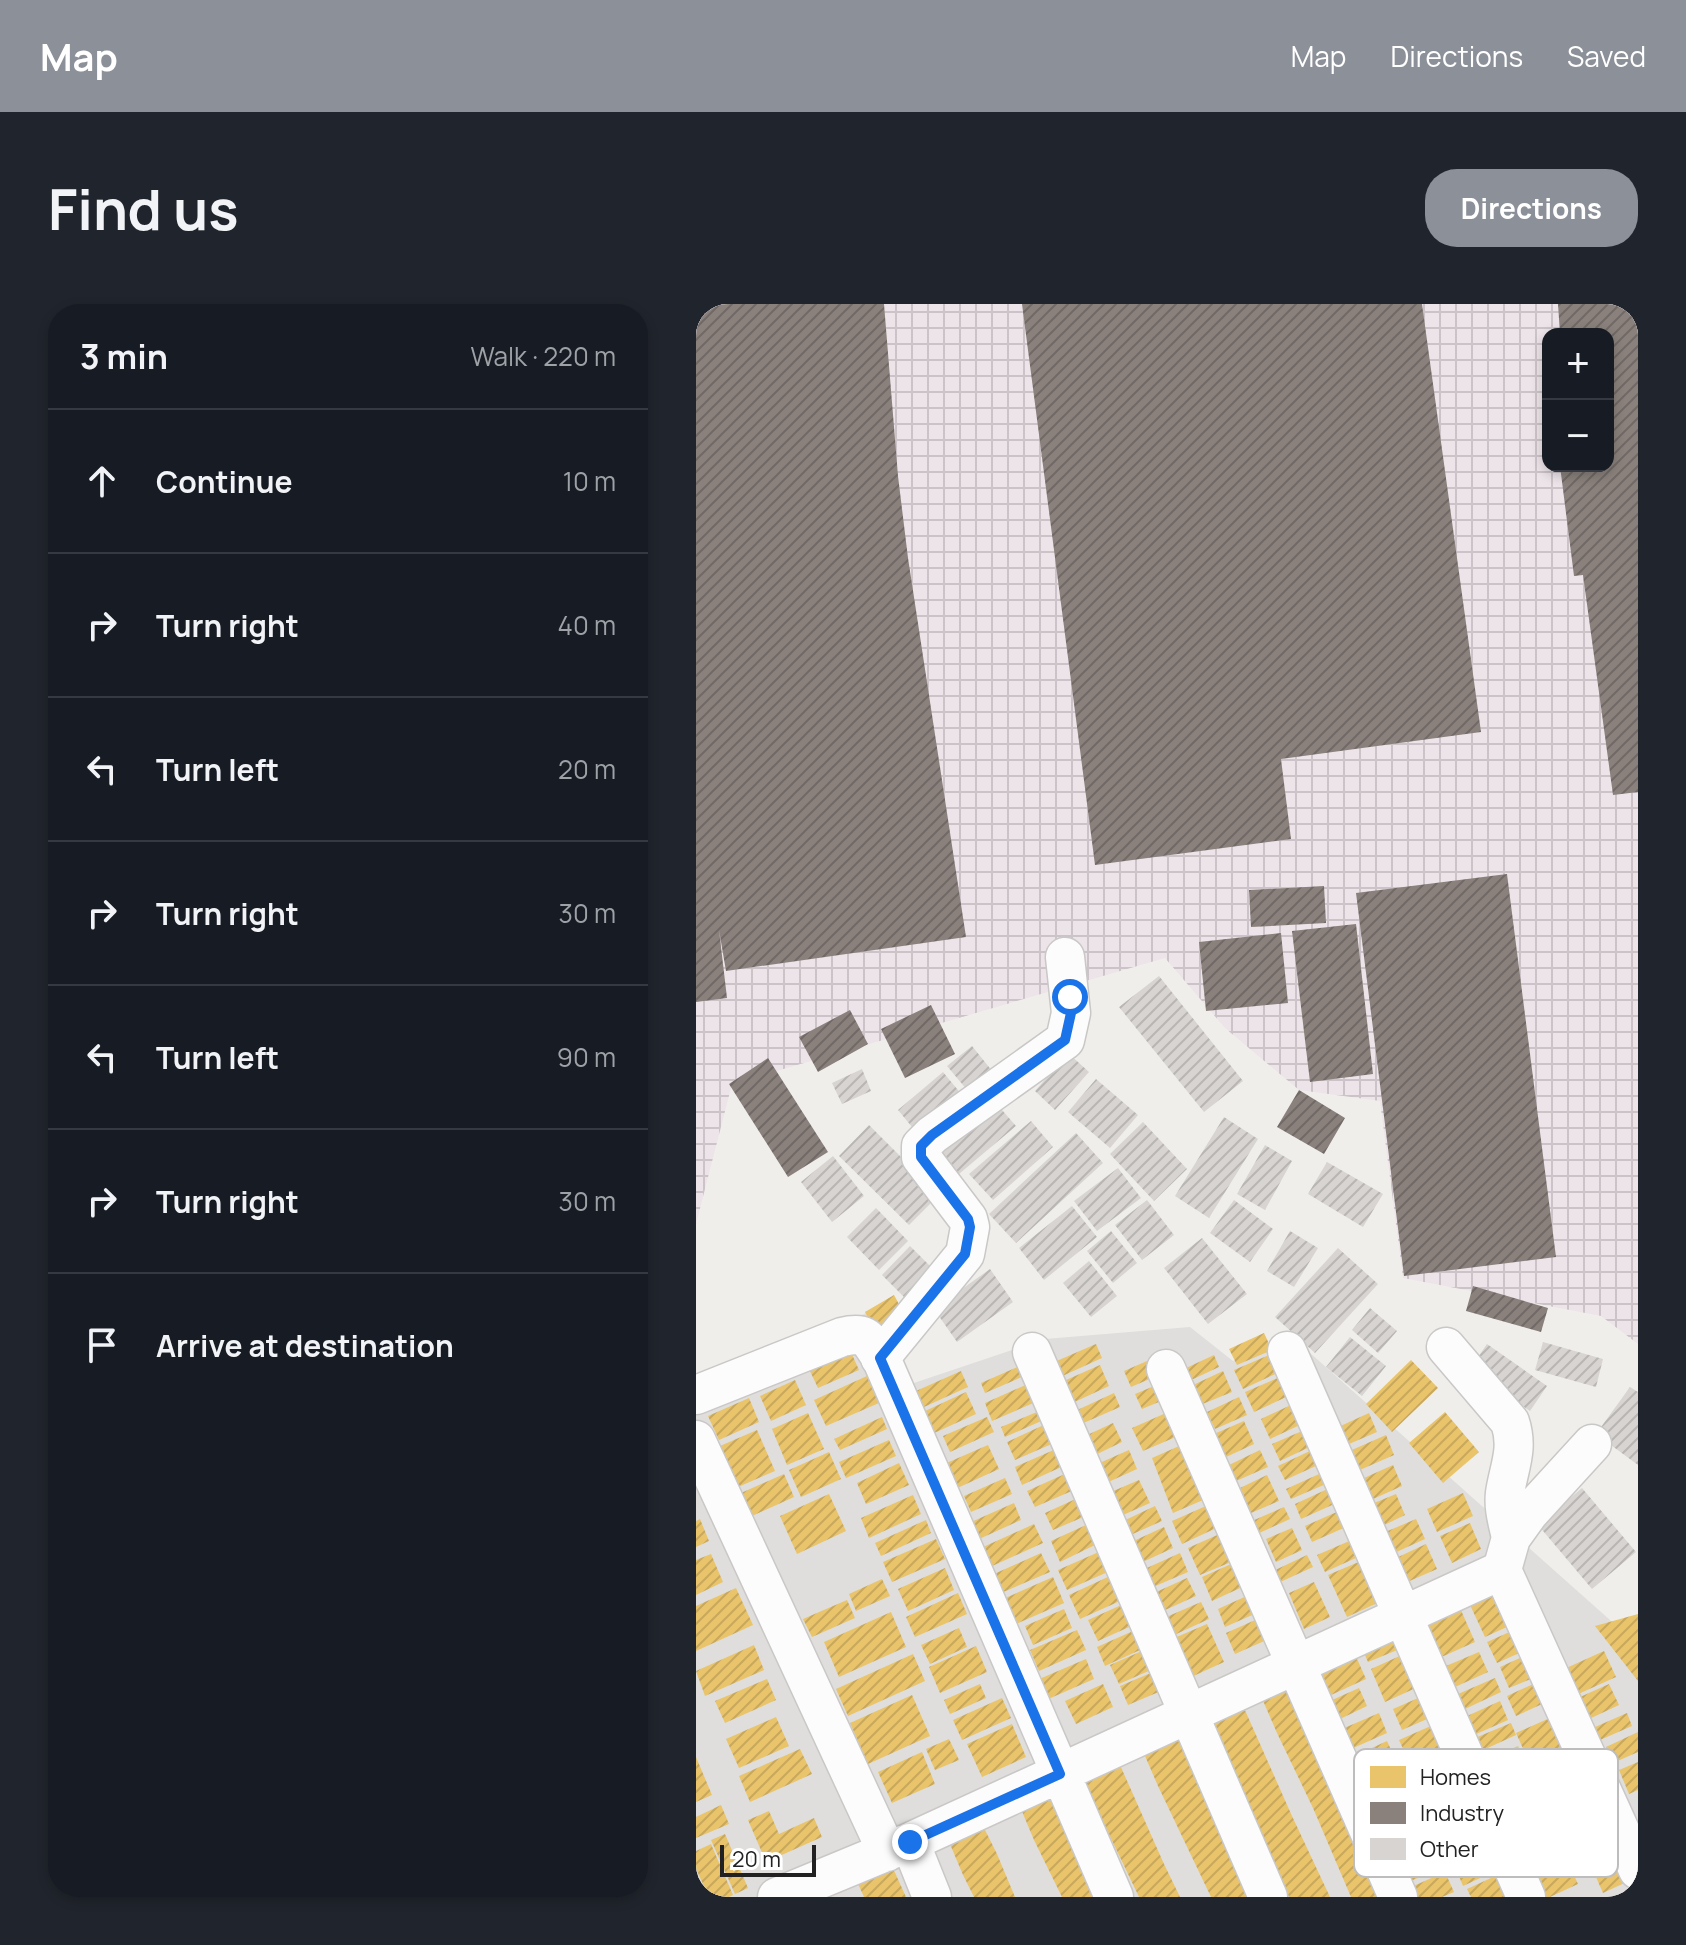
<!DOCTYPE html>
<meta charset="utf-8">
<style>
:root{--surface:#171b24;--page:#20242c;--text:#f1f3f6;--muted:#9ea1a6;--line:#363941;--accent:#8c9099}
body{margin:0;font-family:Manrope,sans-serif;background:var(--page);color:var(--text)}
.controls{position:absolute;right:24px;top:24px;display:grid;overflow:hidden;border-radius:16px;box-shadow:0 4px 12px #0003}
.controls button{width:72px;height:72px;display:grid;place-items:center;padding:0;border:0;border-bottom:2px solid var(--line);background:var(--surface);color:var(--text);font:40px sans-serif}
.scale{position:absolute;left:24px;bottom:20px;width:96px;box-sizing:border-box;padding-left:8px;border:4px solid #222;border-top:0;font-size:22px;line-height:28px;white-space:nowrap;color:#222;-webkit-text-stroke:6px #fff;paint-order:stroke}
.stop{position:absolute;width:24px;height:24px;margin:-18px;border:6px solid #1a73e8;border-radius:50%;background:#fff}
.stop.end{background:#1a73e8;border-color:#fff;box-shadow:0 2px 8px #0008}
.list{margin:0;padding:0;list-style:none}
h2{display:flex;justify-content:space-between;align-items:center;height:104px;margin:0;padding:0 32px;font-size:34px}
h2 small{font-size:26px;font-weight:400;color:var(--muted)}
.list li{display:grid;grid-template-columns:52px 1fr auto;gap:24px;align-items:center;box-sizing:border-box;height:144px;padding:0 32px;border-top:2px solid var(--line)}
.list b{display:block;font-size:30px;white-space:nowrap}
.list em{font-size:26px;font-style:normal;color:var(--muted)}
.icon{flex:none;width:44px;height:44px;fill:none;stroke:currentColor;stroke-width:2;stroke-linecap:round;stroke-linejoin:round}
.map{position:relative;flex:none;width:942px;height:1593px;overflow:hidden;border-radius:32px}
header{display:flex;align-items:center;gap:48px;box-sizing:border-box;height:112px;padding:0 40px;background:var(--accent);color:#fff}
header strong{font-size:38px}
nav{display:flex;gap:44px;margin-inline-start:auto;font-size:28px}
.intro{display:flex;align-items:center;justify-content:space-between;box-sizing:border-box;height:192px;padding:0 48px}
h1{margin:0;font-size:56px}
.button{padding:20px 36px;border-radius:32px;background:var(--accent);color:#fff;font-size:28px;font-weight:700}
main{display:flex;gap:48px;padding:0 48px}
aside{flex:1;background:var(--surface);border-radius:32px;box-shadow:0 4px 12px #0003}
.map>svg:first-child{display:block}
</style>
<header>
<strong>Map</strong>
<nav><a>Map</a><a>Directions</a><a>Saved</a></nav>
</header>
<div class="intro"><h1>Find us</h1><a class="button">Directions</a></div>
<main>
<aside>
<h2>3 min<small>Walk · 220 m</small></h2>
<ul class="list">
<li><svg class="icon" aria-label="ahead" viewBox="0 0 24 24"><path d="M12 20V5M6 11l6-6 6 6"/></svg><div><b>Continue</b></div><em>10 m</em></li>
<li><svg class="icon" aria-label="right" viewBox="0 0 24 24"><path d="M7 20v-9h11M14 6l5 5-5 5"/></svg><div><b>Turn right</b></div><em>40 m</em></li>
<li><svg class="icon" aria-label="left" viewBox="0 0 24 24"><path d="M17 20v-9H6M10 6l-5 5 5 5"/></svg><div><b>Turn left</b></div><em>20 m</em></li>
<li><svg class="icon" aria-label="right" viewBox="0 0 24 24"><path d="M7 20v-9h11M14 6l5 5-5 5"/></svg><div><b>Turn right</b></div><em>30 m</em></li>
<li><svg class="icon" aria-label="left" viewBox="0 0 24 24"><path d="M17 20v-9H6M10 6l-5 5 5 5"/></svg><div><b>Turn left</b></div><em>90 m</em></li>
<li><svg class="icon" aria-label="right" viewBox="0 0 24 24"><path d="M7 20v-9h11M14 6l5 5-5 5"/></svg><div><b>Turn right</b></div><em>30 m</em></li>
<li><svg class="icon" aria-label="arrive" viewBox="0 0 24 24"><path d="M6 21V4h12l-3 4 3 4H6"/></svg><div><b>Arrive at destination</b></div></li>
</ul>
</aside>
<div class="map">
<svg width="942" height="1593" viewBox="0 0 942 1593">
<defs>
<pattern id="industrial-grid" width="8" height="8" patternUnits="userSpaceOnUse" patternTransform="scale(2)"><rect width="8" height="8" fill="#ede4e9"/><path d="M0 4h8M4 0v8" fill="none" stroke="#cbc3c8"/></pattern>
<pattern id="homes-hatch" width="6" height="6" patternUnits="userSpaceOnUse" patternTransform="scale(2)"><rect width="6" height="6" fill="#e9c46a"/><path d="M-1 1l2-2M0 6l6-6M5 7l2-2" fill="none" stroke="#c8a85c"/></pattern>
<pattern id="industry-hatch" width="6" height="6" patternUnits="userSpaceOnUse" patternTransform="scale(2)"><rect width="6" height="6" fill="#8a817c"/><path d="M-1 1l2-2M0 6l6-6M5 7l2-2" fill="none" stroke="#706965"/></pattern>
<pattern id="building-hatch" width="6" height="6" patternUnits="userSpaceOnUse" patternTransform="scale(2)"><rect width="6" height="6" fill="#d7d4d2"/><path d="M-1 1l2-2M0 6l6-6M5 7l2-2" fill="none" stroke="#b8b6b4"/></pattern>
</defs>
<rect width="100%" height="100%" fill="#f0eeeb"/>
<!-- residential -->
<path fill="#dfdedc" d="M177,1006l29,77 143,-48 145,-12 43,34 58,-25 319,284 28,35v242h-942v-519l22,-1z"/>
<!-- industrial -->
<path fill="url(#industrial-grid)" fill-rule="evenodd" d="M0,0h942v1040l-37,-28 -198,-38 -23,-177 -81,-11 -74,-62 -60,-70 -433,126 -36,140zM852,30h60v132h-60z"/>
<!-- homes -->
<path fill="url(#homes-hatch)" d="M198,991l12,22 -30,16 -11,-21z
M568,1029l8,17 -35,15 -8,-16z
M400,1040l6,14 -44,20 -6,-15z
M154,1046l9,20 -41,18 -9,-19z
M578,1049l8,18 -39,18 -9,-19z
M518,1051l5,12 -30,14 -5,-12z
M458,1054l7,16 -30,13 -7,-16z
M715,1056l27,28 -46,44 -26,-28z
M328,1060l5,10 -44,19 -4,-10z
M404,1061l9,21 -43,20 -9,-22z
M265,1067l7,16 -44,20 -8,-16z
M527,1067l9,21 -32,13 -9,-19z
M591,1070l8,19 -41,19 -9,-20z
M171,1072l12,27 -53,23 -12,-26z
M99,1076l11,25 -35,16 -11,-25z
M334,1079l8,18 -46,20 -7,-18z
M463,1080l7,15 -24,10 -7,-15z
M270,1088l10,22 -44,20 -9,-22z
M418,1089l6,14 -41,18 -6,-13z
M543,1093l8,18 -32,14 -8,-17z
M53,1094l10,24 -40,18 -11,-24z
M597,1100l9,20 -32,15 -9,-20z
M348,1105l4,9 -43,19 -4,-10z
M479,1105l10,24 -42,18 -11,-23z
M749,1108l34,40 -36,31 -34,-40z
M112,1109l16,36 -37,16 -15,-36z
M673,1109l8,19 -35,15 -8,-18z
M186,1113l5,12 -47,21 -6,-11z
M291,1113l7,15 -44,20 -7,-16z
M548,1117l10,23 -30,14 -10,-24z
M417,1119l9,19 -31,15 -8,-20z
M350,1120l8,19 -39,17 -8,-18z
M613,1124l7,16 -36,17 -8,-17z
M61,1126l18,41 -37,16 -18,-41z
M690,1131l8,20 -41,18 -8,-20z
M193,1136l7,16 -50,22 -7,-16z
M490,1139l24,54 -37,16 -21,-55z
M292,1141l11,24 -46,21 -11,-25z
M367,1142l7,17 -48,22 -7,-18z
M433,1146l8,19 -33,15 -9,-19z
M564,1146l8,17 -32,14 -7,-16z
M616,1146l6,15 -33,15 -7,-14z
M133,1148l12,27 -40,18 -12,-27z
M203,1159l10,22 -43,19 -9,-21z
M697,1161l9,21 -40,18 -9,-21z
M632,1166l5,11 -42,18 -5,-10z
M371,1169l7,17 -39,17 -8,-16z
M88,1170l10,23 -42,19 -11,-23z
M571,1171l12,26 -28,12 -11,-25z
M309,1174l7,16 -41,18 -7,-16z
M443,1176l11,23 -36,16 -10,-24z
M638,1182l7,15 -40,18 -6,-15z
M767,1189l10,23 -36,16 -10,-23z
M133,1190l17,37 -49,23 -17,-38z
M700,1190l9,21 -29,14 -9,-23z
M217,1191l8,19 -52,24 -8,-20z
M384,1193l8,18 -35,15 -8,-17z
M519,1198l10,22 -43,20 -10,-23z
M318,1199l7,17 -44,20 -8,-17z
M459,1202l7,15 -36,16 -7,-14z
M588,1203l6,12 -33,15 -5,-13z
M652,1203l7,16 -43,19 -7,-16z
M4,1215l9,22 -13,6v-26z
M720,1215l9,20 -33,15 -9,-21z
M230,1216l5,13 -50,23 -6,-13z
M774,1219l11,26 -29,14 -12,-27z
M338,1220l9,19 -53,24 -9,-19z
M390,1221l9,20 -35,17 -9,-21z
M468,1223l9,21 -39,18 -9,-21z
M596,1224l10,22 -26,12 -10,-23z
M528,1228l12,28 -36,15 -12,-27z
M665,1232l8,16 -44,20 -8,-17z
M240,1235l9,20 -53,23 -9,-20z
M730,1240l11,25 -32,14 -11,-24z
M405,1247l9,20 -43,19 -9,-20z
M345,1249l9,19 -49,21 -7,-19z
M484,1249l8,19 -42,18 -8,-18z
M15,1250l12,28 -27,13v-35z
M611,1251l6,12 -37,17 -5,-12z
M672,1254l18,41 -39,18 -19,-42z
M544,1256l11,23 -39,18 -10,-24z
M249,1264l9,22 -46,21 -10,-22z
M414,1272l10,25 -40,18 -11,-24z
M357,1273l11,26 -50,22 -11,-26z
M491,1274l9,18 -33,15 -9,-18z
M186,1275l8,17 -34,15 -7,-17z
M618,1278l16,35 -26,12 -15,-36z
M40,1284l17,37 -57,26v-45z
M810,1284l14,33 -35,16 -15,-32z
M262,1289l9,21 -52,23 -9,-20z
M555,1290l8,18 -34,15 -7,-18z
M151,1296l8,18 -43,19 -9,-18z
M432,1298l10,21 -40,18 -10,-21z
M505,1298l8,17 -37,17 -8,-18z
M764,1304l15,34 -38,17 -15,-34z
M368,1305l8,19 -39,17 -8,-19z
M195,1308l15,35 -67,30 -15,-35z
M942,1310v67l-43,-55z
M566,1313l9,21 -36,16 -9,-21z
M511,1320l17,38 -35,16 -17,-39z
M827,1322l10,21 -36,16 -10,-21z
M446,1323l9,18 -46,21 -8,-19z
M263,1324l8,19 -37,17 -9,-19z
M704,1325l7,17 -39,16 -7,-16z
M381,1326l9,20 -47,21 -9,-21z
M58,1341l10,25 -59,26 -9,-25z
M280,1342l11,26 -47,21 -11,-26z
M455,1343l9,19 -41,18 -9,-19z
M908,1347l12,26 -51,23 -12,-26z
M658,1348l12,27 -35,16 -12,-27z
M783,1348l9,20 -33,15 -9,-21z
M217,1350l12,27 -77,35 -12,-27z
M708,1350l14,33 -33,15 -14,-33z
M833,1350l9,22 -29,12 -9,-21z
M390,1355l8,20 -48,21 -9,-20z
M457,1368l8,19 -33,14 -8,-19z
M799,1374l6,14 -36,17 -7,-15z
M71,1375l9,21 -51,23 -10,-22z
M846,1376l9,20 -35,16 -9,-20z
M601,1379l97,214h-43l-38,-89 -36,-75 -16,-37z
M284,1380l6,14 -36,16 -6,-14z
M407,1380l10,23 -37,17 -11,-23z
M913,1380l10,21 -30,14 -9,-22z
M663,1384l8,18 -29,14 -8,-19z
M216,1391l18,41 -62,28 -18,-41z
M729,1391l9,21 -32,14 -9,-21z
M306,1394l9,20 -49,22 -9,-20z
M804,1397l8,19 -34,15 -9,-18z
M548,1404l48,108 38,81h-41l-80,-175z
M683,1409l8,20 -36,16 -9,-20z
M931,1409l5,13 -41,18 -5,-13z
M80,1413l13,29 -50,22 -13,-29z
M856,1413l17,39 -36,15 -17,-38z
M815,1419l5,12 -35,16 -6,-13z
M316,1420l14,33 -44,20 -15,-33z
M737,1421l12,26 -34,15 -12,-26z
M942,1428v20l-25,11 -7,-16z
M482,1432l74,161h-41l-53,-111 -16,-37z
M253,1435l10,21 -24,10 -9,-21z
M691,1437l12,26 -40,18 -11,-26z
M822,1442l14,33 -31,15 -15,-34z
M104,1445l12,25 -62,28 -11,-26z
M226,1448l13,32 -43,19 -14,-31z
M420,1452l48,108 16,33h-41l-43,-90 -16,-38z
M0,1453l16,38 -16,7z
M942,1458v28l-9,4 -10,-24z
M358,1485l48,108h-40l-28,-57 -16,-38z
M25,1501l8,19 -33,14v-21z
M73,1507l10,23 35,-16 8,19 -56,25 -18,-42z
M286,1520l15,30 18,43h-41l-11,-22 -16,-38z
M29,1530l23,54 -13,6 -24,-54z
M916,1536l9,21 -30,14 -9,-21z
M15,1540l22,51 -4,2h-20l-13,-28v-18z
M739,1544l9,18 -33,15 -9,-18z
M191,1551l19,42h-42l-13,-29z
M803,1552l5,11 -41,19 -5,-12z
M869,1552l13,28 -28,13h-9l-11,-24z
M930,1559l7,16 -30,14 -7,-16z
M749,1568l9,20 -12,5h-29l-4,-9z
M806,1569l11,24h-42l-4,-8z"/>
<!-- industry -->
<path fill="url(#industry-hatch)" d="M0,0h188l14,172 10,82 58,379 -240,34 -7,-41 8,68 -31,4z
M326,0h400l59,428 -200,27 10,80 -196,26z
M862,0h80v488l-25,3 -30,-220 -9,1 -14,-110h48v-132h-48z
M811,570l49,383 -152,19 -48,-383z
M628,582l2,37 -75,4 -2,-37z
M660,620l17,150 -63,8 -18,-151z
M585,629l7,70 -82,8 -7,-69z
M235,701l24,49 -50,24 -24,-49z
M154,706l18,34 -50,28 -19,-35z
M72,754l60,94 -40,25 -59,-93z
M603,786l46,28 -21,36 -47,-27z
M777,982l75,22 -7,24 -75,-21z"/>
<!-- building -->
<path fill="url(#building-hatch)" d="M463,672l84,105 -39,31 -85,-105z
M276,742l25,31 -24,20 -26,-31z
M372,749l21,19 -34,38 -20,-19z
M166,765l9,22 -29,13 -10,-21z
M247,768l24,29 -45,38 -24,-29z
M400,775l42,36 -28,33 -42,-36z
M299,798l21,24 -57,48 -20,-23z
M528,813l34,22 -49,79 -34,-22z
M335,817l22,26 -60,53 -24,-26z
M447,818l44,47 -33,32 -44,-47z
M173,821l70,70 -30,30 -70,-69z
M380,829l27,30 -87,80 -27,-29z
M569,841l27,16 -27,49 -28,-16z
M137,852l31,40 -32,26 -31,-40z
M631,858l56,32 -20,33 -55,-33z
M422,864l23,30 -44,33 -23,-30z
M451,896l27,35 -32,25 -27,-35z
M538,896l39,29 -23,33 -40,-29z
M376,902l25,31 -53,43 -25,-32z
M180,904l32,33 -29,29 -32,-33z
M415,927l26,32 -24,20 -26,-32z
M594,927l28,17 -24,39 -27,-16z
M506,934l45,56 -39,30 -44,-56z
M214,942l28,28 -24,33 -32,-32z
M642,944l40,36 -63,69 -40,-36z
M393,957l28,35 -26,21 -28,-34z
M294,965l23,33 -56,40 -23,-33z
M674,1004l27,23 -19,22 -26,-23z
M654,1033l36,29 -24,30 -36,-29z
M847,1038l60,17 -7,28 -61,-17z
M791,1040l60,42 -17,25 -61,-41z
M934,1083l8,5v73l-42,-31z
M886,1184l54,64 -44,37 -54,-64z"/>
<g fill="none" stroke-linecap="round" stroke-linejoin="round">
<defs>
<path id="minor" d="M750,1043l64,75c9,27 -1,45 -5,71 -2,16 3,30 6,45
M591,1047l239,546
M336,1048l236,545
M184,1054l85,-104 5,-27 -2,-8 -47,-62v-11l11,-11 133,-95 6,-27 -6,-56
M470,1065l232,528
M0,1091l146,-58c25,-6 26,1 39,21l233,539
M0,1136l191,412
M896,1140l-63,69 -18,25 -9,32 136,300
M214,1538l22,55
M81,1593l133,-55 592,-272"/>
</defs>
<!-- minor casing -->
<use href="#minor" stroke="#c9c8c7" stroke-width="41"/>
<!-- minor -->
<use href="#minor" stroke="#fdfcfc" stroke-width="38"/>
</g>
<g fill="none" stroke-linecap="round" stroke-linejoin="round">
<!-- route -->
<path stroke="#1a73e8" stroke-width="10" d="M214,1538l150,-68 -180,-416 85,-104 5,-27 -2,-8 -47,-62v-11l11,-11 133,-95 6,-27 -1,-16"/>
</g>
<!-- legend -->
<rect x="658" y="1445" width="264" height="128" rx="12" fill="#fff" stroke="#bdbdbd" stroke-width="2"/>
<rect x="674" y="1462" width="36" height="22" fill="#e9c46a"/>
<rect x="674" y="1498" width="36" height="22" fill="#8a817c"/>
<rect x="674" y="1534" width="36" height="22" fill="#d7d4d2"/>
<g font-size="22" fill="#222">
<text x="724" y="1481">Homes</text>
<text x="724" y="1517">Industry</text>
<text x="724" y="1553">Other</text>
</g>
</svg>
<div class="controls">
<button>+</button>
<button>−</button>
</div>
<div class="scale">20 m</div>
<div class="stop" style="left:374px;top:693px"></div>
<div class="stop end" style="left:214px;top:1538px"></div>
</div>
</main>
